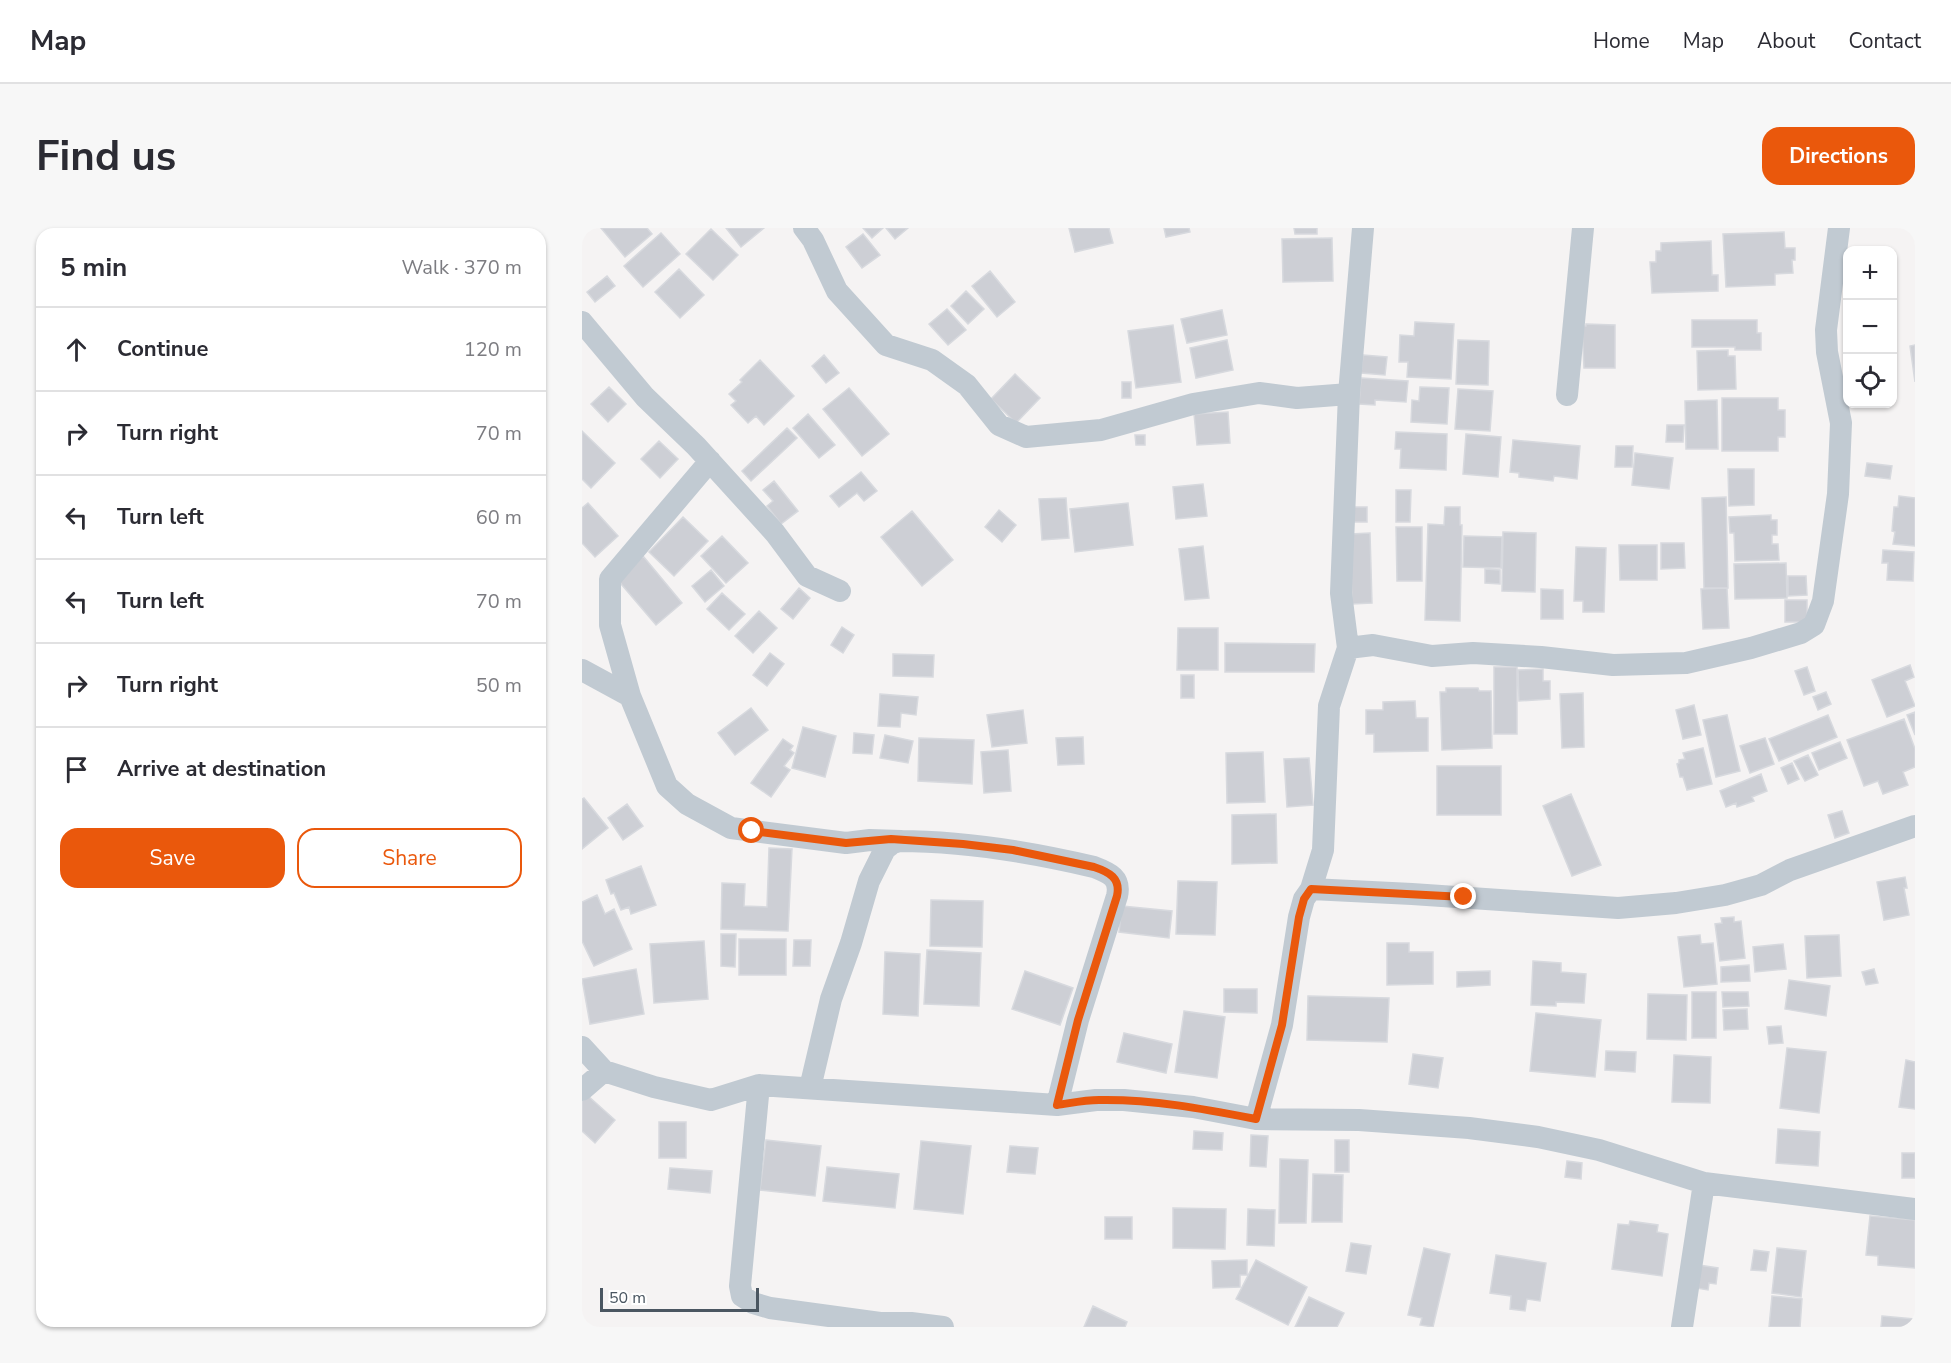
<!DOCTYPE html>
<meta charset="utf-8">
<style>
:root{--surface:#fff;--page:#f7f7f7;--text:#2b2b33;--muted:#7c7c81;--line:#e1e1e2;--accent:#ea580c}
body{margin:0;font-family:"Nunito Sans",sans-serif;background:var(--page);color:var(--text)}
.controls{position:absolute;right:18px;top:18px;display:grid;overflow:hidden;border-radius:12px;box-shadow:0 2px 4px #0004}
.controls button{width:54px;height:54px;display:grid;place-items:center;padding:0;border:0;border-bottom:2px solid var(--line);background:var(--surface);color:var(--text);font:30px sans-serif}
.scale{position:absolute;left:18px;bottom:15px;width:159px;box-sizing:border-box;padding-left:6px;border:3px solid #4a5661;border-top:0;font-size:16px;line-height:21px;white-space:nowrap;color:#4a5661;-webkit-text-stroke:4px #fff;paint-order:stroke}
.stop{position:absolute;width:18px;height:18px;margin:-14px;border:4px solid #ea580c;border-radius:50%;background:#fff}
.stop.end{background:#ea580c;border-color:#fff;box-shadow:0 2px 6px #0008}
.list{margin:0;padding:0;list-style:none}
h2{display:flex;justify-content:space-between;align-items:center;height:78px;margin:0;padding:0 24px;font-size:26px}
h2 small{font-size:20px;font-weight:400;color:var(--muted)}
.list li{display:grid;grid-template-columns:39px 1fr auto;gap:18px;align-items:center;box-sizing:border-box;height:84px;padding:0 24px;border-top:2px solid var(--line)}
.list b{display:block;font-size:22px;white-space:nowrap}
.list em{font-size:20px;font-style:normal;color:var(--muted)}
.actions{display:flex;gap:12px;padding:18px 24px}
.actions a{flex:1;padding:14px 0;border:2px solid var(--accent);border-radius:18px;text-align:center;font-size:21px;color:var(--accent)}
.actions .main{background:var(--accent);color:#fff}
.icon{flex:none;width:33px;height:33px;fill:none;stroke:currentColor;stroke-width:2;stroke-linecap:round;stroke-linejoin:round}
.map{position:relative;flex:none;width:1333px;height:1099px;overflow:hidden;border-radius:18px}
header{display:flex;align-items:center;gap:36px;box-sizing:border-box;height:84px;padding:0 30px;background:var(--surface);border-bottom:2px solid var(--line)}
header strong{font-size:28px}
nav{display:flex;gap:33px;margin-inline-start:auto;font-size:21px}
.intro{display:flex;align-items:center;justify-content:space-between;box-sizing:border-box;height:144px;padding:0 36px}
h1{margin:0;font-size:42px}
.button{padding:15px 27px;border-radius:18px;background:var(--accent);color:#fff;font-size:21px;font-weight:700}
main{display:flex;gap:36px;padding:0 36px}
aside{flex:1;background:var(--surface);border-radius:18px;box-shadow:0 2px 4px #0004}
.map>svg:first-child{display:block}
</style>
<header>
<strong>Map</strong>
<nav><a>Home</a><a>Map</a><a>About</a><a>Contact</a></nav>
</header>
<div class="intro"><h1>Find us</h1><a class="button">Directions</a></div>
<main>
<aside>
<h2>5 min<small>Walk · 370 m</small></h2>
<ul class="list">
<li><svg class="icon" aria-label="ahead" viewBox="0 0 24 24"><path d="M12 20V5M6 11l6-6 6 6"/></svg><div><b>Continue</b></div><em>120 m</em></li>
<li><svg class="icon" aria-label="right" viewBox="0 0 24 24"><path d="M7 20v-9h11M14 6l5 5-5 5"/></svg><div><b>Turn right</b></div><em>70 m</em></li>
<li><svg class="icon" aria-label="left" viewBox="0 0 24 24"><path d="M17 20v-9H6M10 6l-5 5 5 5"/></svg><div><b>Turn left</b></div><em>60 m</em></li>
<li><svg class="icon" aria-label="left" viewBox="0 0 24 24"><path d="M17 20v-9H6M10 6l-5 5 5 5"/></svg><div><b>Turn left</b></div><em>70 m</em></li>
<li><svg class="icon" aria-label="right" viewBox="0 0 24 24"><path d="M7 20v-9h11M14 6l5 5-5 5"/></svg><div><b>Turn right</b></div><em>50 m</em></li>
<li><svg class="icon" aria-label="arrive" viewBox="0 0 24 24"><path d="M6 21V4h12l-3 4 3 4H6"/></svg><div><b>Arrive at destination</b></div></li>
</ul>
<div class="actions"><a class="main">Save</a><a>Share</a></div>
</aside>
<div class="map">
<svg width="1333" height="1099" viewBox="0 0 1333 1099">
<rect width="100%" height="100%" fill="#f5f3f3"/>
<!-- building -->
<path fill="#cdcfd5" stroke="#d7d9de" stroke-width="1.5" d="M19,0h46l5,6 -27,23z
M144,0h38l-23,19z
M281,0h20l-11,10z
M304,0h22l-13,11z
M487,0h40l4,15 -38,9z
M582,0h25l1,4 -24,5z
M712,0h23v6h-22z
M129,1l27,26 -25,25 -27,-26z
M1202,4l1,16h10v12h-3l1,13 -18,1v11l-49,2 -3,-53z
M79,5l19,21 -37,33 -19,-21z
M281,6l17,21 -18,13 -16,-21z
M750,10l1,43 -50,1 -1,-43z
M1129,13l1,34h6v16l-66,2 -2,-31h6v-11h5v-8z
M97,41l25,26 -24,23 -25,-26z
M408,43l25,31 -18,15 -25,-31z
M25,48l8,10 -20,16 -8,-10z
M384,63l18,18 -16,15 -17,-18z
M365,81l19,21 -18,15 -19,-21z
M640,82l5,25 -40,8 -6,-24z
M1110,92h65v13h4v17h-26v-3h-43z
M833,94l39,2 -3,55 -44,-2 1,-15h-9l1,-27 14,1z
M1004,96l29,1v43h-31l-2,-42h4z
M591,97l8,57 -45,6 -8,-57z
M645,112l6,30 -37,8 -6,-30z
M876,112l31,1 -1,44 -32,-1z
M1333,117v37l-5,-36z
M1146,122v6h7l1,33 -38,1 -1,-39z
M242,127l15,18 -13,10 -14,-17z
M781,127l24,2 -2,18 -24,-2z
M178,132l34,36 -30,29 -8,-9 -8,7 -17,-18 5,-4 -7,-7 13,-12 -2,-2z
M433,146l25,24 -24,25 -25,-24z
M779,150l47,3 -2,21 -31,-2v5l-16,-1z
M540,154h9v16h-9z
M27,159l17,17 -18,18 -17,-18z
M838,159l29,1 -2,36 -36,-2 1,-22 7,1z
M267,160l40,46 -27,22 -39,-47z
M876,161l35,2 -3,40 -35,-2z
M1140,170h56v12h7v27h-7v14h-56z
M1135,172l1,49h-32l-1,-48z
M646,184l2,31 -33,2 -3,-31z
M226,186l27,31 -16,13 -26,-30z
M1085,197h17l-1,17h-17z
M205,200l10,10 -46,43 -9,-10z
M0,203l33,32 -24,25 -9,-9z
M814,204l51,2 -1,36 -46,-2 1,-19h-6z
M884,206l35,3 -3,40 -35,-3z
M553,207h10v10h-9z
M931,212l67,6 -3,33 -23,-3 -1,5 -34,-4v-4l-9,-1z
M77,213l19,18 -18,19 -19,-19z
M1034,218h17l-1,21h-17z
M1053,225l38,5 -4,31 -37,-4z
M1285,235l25,3 -2,13 -25,-3z
M1146,241h26v36l-25,1z
M279,244l16,19 -13,10 -7,-8 -18,14 -9,-11z
M192,253l24,30 -17,13 -14,-18 6,-5 -10,-11z
M621,256l4,32 -31,3 -3,-32z
M814,262h15l-1,32h-14z
M1317,268l16,2v48l-22,-2 2,-12 -3,-1 2,-24h4z
M1144,269l2,91h-24l-2,-90z
M484,270l3,40 -27,2 -3,-41z
M6,275l30,33 -23,21 -13,-14v-35z
M546,275l5,42 -58,7 -5,-43z
M768,279h17v15h-17z
M863,279h15v18h2l-2,96 -35,-1 3,-96 16,1z
M417,282l17,15 -14,17 -17,-15z
M330,283l41,49 -31,26 -41,-49z
M1189,287v5h6v15h-5v9h6l1,16 -44,1 -1,-28h-4l-1,-16z
M101,289l25,24 -34,35 -25,-24z
M814,299h26v54h-25z
M921,304l33,1 -1,59 -33,-1z
M788,305l2,70 -20,1 -2,-70z
M140,308l26,27 -22,20 -25,-27z
M882,308l38,1 -1,31 -38,-1z
M1079,315h23l1,25 -24,1z
M1037,317h38v35h-37z
M621,318l6,52 -24,2 -6,-51z
M994,319l30,1 -2,64h-21v-11h-9z
M1301,322l31,2 -1,29 -26,-1 1,-17h-6z
M61,328l39,47 -26,22 -40,-47z
M1204,335l1,35 -52,1 -1,-35z
M903,341l15,1v14l-15,-1z
M129,342l13,16 -19,16 -13,-16z
M1206,348h18l1,19 -19,1z
M217,360l11,10 -17,21 -12,-10z
M1145,360l2,40 -26,1 -2,-40z
M959,361l22,1v29h-22z
M140,365l23,21 -16,16 -22,-21z
M1203,372h22v22h-22z
M177,383l18,17 -24,25 -18,-17z
M260,399l12,8 -11,18 -12,-8z
M596,400h40v42h-41z
M643,415l90,1 -1,28h-89z
M188,425l14,11 -17,22 -14,-11z
M311,426l41,1 -1,22 -40,-1z
M1328,437l4,12 -9,4 10,25 -28,11 -15,-37z
M912,439h23v67h-23z
M1225,439l8,24 -11,4 -9,-24z
M961,441v12h7v18l-31,2 -1,-31z
M599,447h13v23h-13z
M864,460h32l1,3h12l1,57 -50,2 -2,-58h6z
M1244,464l5,12 -13,6 -5,-13z
M1001,465l1,54 -22,1 -2,-54z
M298,466l38,3 -2,18 -15,-2 -1,14 -22,-1z
M833,473l1,17h12v33l-54,1v-18h-8v-24h17v-8z
M1112,477l7,30 -18,4 -7,-29z
M169,480l17,22 -33,25 -17,-22z
M441,482l4,33 -35,4 -5,-32z
M1333,484v23l-8,-20z
M1145,487l13,56 -24,6 -13,-57z
M1246,487l9,22 -58,24 -10,-22z
M1322,491l11,30v18l-12,5 5,13 -25,9 -5,-13 -14,5 -17,-46z
M221,499l33,9 -11,41 -33,-9z
M272,505l20,2 -2,19 -19,-1z
M303,507l28,6 -5,22 -28,-5z
M501,509l1,27 -26,1 -2,-27z
M337,510l55,2 -2,44 -54,-3z
M1183,510l9,26 -24,9 -10,-27z
M201,511l10,7 -3,4 4,3 -10,13 6,4 -19,27 -20,-14z
M1258,514l7,16 -28,12 -7,-17z
M1121,520l9,36 -25,6 -4,-13h-3l-3,-13 2,-1v-3l6,-1 -2,-6z
M426,522l3,41 -27,2 -3,-41z
M681,524l2,50 -38,1 -1,-50z
M1226,527l10,20 -13,6 -11,-20z
M727,530l4,47 -26,2 -3,-48z
M1210,535l7,16 -11,5 -7,-16z
M855,538h64v49h-64z
M1179,546l6,17 -15,6 2,4 -17,6 -1,-4 -10,4 -6,-16z
M989,566l30,71 -29,11 -29,-70z
M2,570l24,30 -26,21v-50z
M45,576l16,22 -20,14 -15,-22z
M1260,583l7,22 -14,5 -7,-23z
M694,586l1,49 -45,1v-49z
M187,620l23,1 -4,82 -67,-2 1,-46 23,1 -1,22 23,1z
M59,638l15,39 -25,9 -2,-7 -8,3 -7,-17 -3,1 -5,-14z
M1323,649l2,11h-3l5,27 -25,5 -7,-38z
M596,653l39,1 -2,53 -39,-1z
M15,667l8,19 9,-5 18,40 -38,17 -12,-25v-39z
M349,672l52,1 -1,46 -52,-1z
M540,678l50,5 -3,27 -50,-6z
M1152,689v5l7,-1 4,37 -25,3 -5,-37 7,-1 -1,-5z
M139,706h15l-1,33 -14,-1z
M1118,707l1,9 12,-1 4,41 -33,3 -6,-50z
M1257,707l2,41 -34,2 -2,-42z
M157,711h47v36h-47z
M212,712h17l-1,26h-17z
M122,713l4,58 -54,4 -4,-59z
M805,715h22v9h24v32l-46,1z
M1201,716l3,25 -31,3 -2,-25z
M345,722l54,3 -2,53 -55,-2z
M303,724l35,2 -2,62 -35,-2z
M951,733l28,2v9l25,2 -2,29 -28,-1v4l-25,-1z
M1167,737l1,16 -29,1v-15z
M54,741l8,45 -54,10 -8,-45z
M1292,741l4,14 -12,2 -4,-13z
M443,743l48,17 -13,37 -48,-16z
M908,743v14l-33,2v-15z
M1207,752l41,6 -4,30 -41,-7z
M642,761h33v24l-33,-1z
M1110,764h24v46h-24z
M1140,764h26l1,14 -26,1z
M1066,766l39,1 -1,45 -39,-1z
M726,768l81,2 -2,44 -80,-2z
M1165,781l1,20 -24,1 -1,-20z
M602,783l41,6 -8,61 -42,-6z
M954,785l65,7 -6,57 -65,-6z
M1199,798l2,17 -14,1 -2,-17z
M542,805l48,11 -6,29 -49,-11z
M1205,820l39,4 -7,61 -39,-5z
M1024,823l30,1 -1,20 -30,-2z
M831,826l30,4 -5,30 -29,-4z
M1092,827l37,2 -1,46 -38,-1z
M1324,832l9,2v47l-16,-2z
M5,867l28,25 -20,23 -13,-12v-30z
M77,894h27v36h-27z
M1196,901l42,3 -2,34 -42,-3z
M612,903l29,2 -1,17 -29,-1z
M669,907l17,1 -2,31 -16,-1z
M184,912l55,6 -6,50 -55,-6z
M753,912h14v32h-14z
M339,913l50,5 -8,68 -49,-5z
M428,918l28,2 -3,26 -28,-2z
M1320,925h13v25h-13z
M698,931l28,1 -2,63h-27z
M985,933l15,2 -1,16 -16,-2z
M245,939l72,7 -4,34 -72,-7z
M88,940l42,3 -2,22 -42,-4z
M731,946l30,1 -1,47h-30z
M591,980l53,1 -1,40 -52,-1z
M666,981l27,1 -1,36 -27,-1z
M1288,988l45,4v48l-37,-3v-9l-12,-1z
M523,989h27v22h-27z
M1048,993l28,4 -1,7 11,2 -6,42 -50,-7 6,-45 11,1z
M769,1015l20,3 -5,28 -20,-3z
M842,1020l26,6 -17,73 -13,-2 2,-7 -14,-3z
M1195,1020l29,3 -5,46 -29,-4z
M1172,1022l15,2 -3,19 -15,-1z
M914,1027l50,8 -6,38 -13,-2 -2,12 -15,-2 1,-13 -21,-3z
M665,1032v15h-7v12l-27,1 -1,-27z
M674,1032l51,27 -19,38 -52,-26z
M1117,1037l19,3 -2,16 -7,-1 -1,7 -12,-2z
M1190,1068l30,3 -2,28h-31z
M727,1069l35,16 -7,14h-42z
M511,1078l34,16 -2,5h-41z
M1300,1088l33,3v8h-34z"/>
<g fill="none" stroke-linecap="round" stroke-linejoin="round">
<!-- minor -->
<path stroke="#c1cad2" stroke-width="22" d="M222,0l9,12 24,51 49,54 46,15 35,25 32,40 27,12 75,-7 92,-26 66,-11 38,5 52,-4
M0,94l63,75 51,49 79,87 32,43 33,15
M985,167l16,-167
M128,233l-100,118v46l20,71 37,90 20,18 44,24 115,15 24,-3 31,1
M766,420l25,-3 59,11 41,-3 68,4 72,8 73,-2 65,-15 50,-15 13,-8 9,-24 15,-107 3,-71 -14,-71 -1,-22 13,-102
M0,442l48,26
M729,661l101,5 206,14 58,-5 49,-8 36,-10 29,-15 125,-44
M0,819l22,24 50,16 57,13 48,-15 298,20 39,-5h28l69,7 63,12 103,1 110,8 69,9 61,13 105,33 211,26
M177,857l-19,201 2,10 11,7 17,5 110,15h31l32,4
M228,860l21,-89 20,-56 18,-62 16,-32 8,-6 6,-2c65,0 131,11 195,26 16,6 27,11 23,29l-39,124 -21,85
M0,862l22,-19
M674,891l26,-94 17,-108 5,-18 7,-10 12,-39 6,-144 19,-58 -7,-55 8,-199 14,-166
M1100,1099l22,-144"/>
</g>
<g fill="none" stroke-linecap="round" stroke-linejoin="round">
<!-- route -->
<path stroke="#ea580c" stroke-width="8" d="M170,603l94,12 45,-4 72,5 50,6 81,17c15,5 27,11 23,29l-39,124 -21,85c14,-2 28,-5 42,-5 53,-1 105,9 157,19l26,-94 17,-108 5,-18 7,-10 153,8"/>
</g>
</svg>
<div class="controls">
<button>+</button>
<button>−</button>
<button><svg class="icon" aria-label="locate" viewBox="0 0 24 24"><circle cx="12" cy="12" r="6"/><path d="M12 2v4M12 18v4M2 12h4M18 12h4"/></svg></button>
</div>
<div class="scale">50 m</div>
<div class="stop" style="left:170px;top:603px"></div>
<div class="stop end" style="left:882px;top:669px"></div>
</div>
</main>
